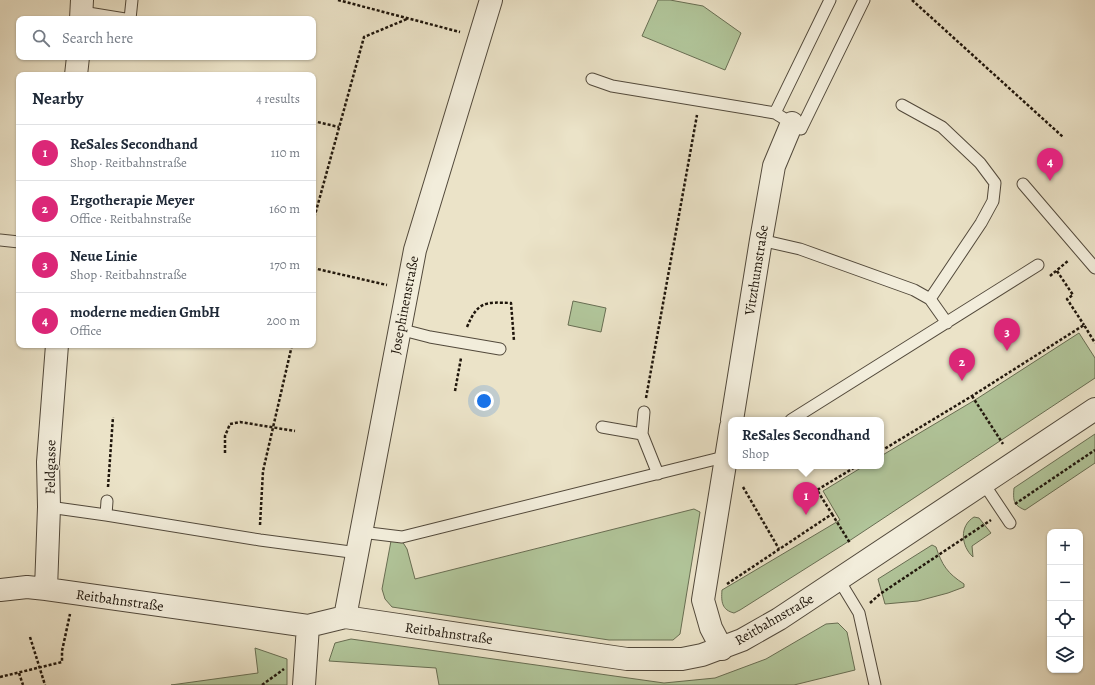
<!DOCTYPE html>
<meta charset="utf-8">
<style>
:root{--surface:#fff;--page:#f6f6f7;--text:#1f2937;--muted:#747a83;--line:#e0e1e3;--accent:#db2777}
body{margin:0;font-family:Alegreya,serif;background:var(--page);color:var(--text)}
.controls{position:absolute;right:12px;bottom:12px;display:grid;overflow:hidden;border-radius:8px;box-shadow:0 1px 3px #0004}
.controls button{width:36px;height:36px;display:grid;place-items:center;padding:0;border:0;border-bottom:1px solid var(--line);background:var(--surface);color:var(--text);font:20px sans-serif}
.you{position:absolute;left:484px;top:401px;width:14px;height:14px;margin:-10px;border:3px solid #fff;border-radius:50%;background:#1a73e8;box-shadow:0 0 0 6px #1a73e833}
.badge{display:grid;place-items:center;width:26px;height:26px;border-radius:50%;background:var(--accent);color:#fff;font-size:13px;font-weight:700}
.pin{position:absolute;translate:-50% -33px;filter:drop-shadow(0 1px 2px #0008)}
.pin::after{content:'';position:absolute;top:21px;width:14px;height:12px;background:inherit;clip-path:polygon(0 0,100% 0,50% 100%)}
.popup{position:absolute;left:728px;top:417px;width:156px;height:52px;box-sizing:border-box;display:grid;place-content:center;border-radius:8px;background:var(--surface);filter:drop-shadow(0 1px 3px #0005);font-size:13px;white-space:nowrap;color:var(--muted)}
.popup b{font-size:15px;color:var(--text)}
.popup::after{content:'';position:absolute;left:50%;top:100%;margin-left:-8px;border:8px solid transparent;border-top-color:var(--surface)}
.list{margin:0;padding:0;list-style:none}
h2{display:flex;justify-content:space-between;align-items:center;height:52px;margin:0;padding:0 16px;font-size:17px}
h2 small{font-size:13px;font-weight:400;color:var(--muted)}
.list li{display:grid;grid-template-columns:26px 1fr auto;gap:12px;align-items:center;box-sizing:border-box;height:56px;padding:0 16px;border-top:1px solid var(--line)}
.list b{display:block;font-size:15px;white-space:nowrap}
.list p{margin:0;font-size:13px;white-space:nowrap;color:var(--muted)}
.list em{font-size:13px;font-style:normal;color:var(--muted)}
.icon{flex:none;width:22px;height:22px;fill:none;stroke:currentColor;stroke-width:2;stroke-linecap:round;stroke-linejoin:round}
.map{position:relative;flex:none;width:1095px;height:685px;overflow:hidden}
.search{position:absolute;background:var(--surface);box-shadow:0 1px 3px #0004;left:16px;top:16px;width:300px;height:44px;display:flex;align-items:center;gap:10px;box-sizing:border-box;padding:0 14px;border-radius:8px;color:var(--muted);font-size:15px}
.panel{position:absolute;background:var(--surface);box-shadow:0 1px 3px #0004;left:16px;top:72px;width:300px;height:276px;border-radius:8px}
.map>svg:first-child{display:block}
</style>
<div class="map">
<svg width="1095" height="685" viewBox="0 0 1095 685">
<rect width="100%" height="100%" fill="#ebe3c8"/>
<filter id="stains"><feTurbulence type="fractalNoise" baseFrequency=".005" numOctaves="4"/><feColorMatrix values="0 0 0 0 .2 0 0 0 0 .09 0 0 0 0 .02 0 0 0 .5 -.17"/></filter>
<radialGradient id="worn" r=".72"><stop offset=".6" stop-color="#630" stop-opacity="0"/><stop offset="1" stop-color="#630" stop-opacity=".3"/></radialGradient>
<!-- green -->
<path fill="#b1c59a" stroke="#686e53" d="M658,0h12l33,6 38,27 -16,37 -83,-34z
M573,301l33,7 -5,24 -33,-7z
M1079,333l16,25v20l-249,165 -106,67 -6,3c-12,-3 -13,-11 -12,-23l118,-70 -17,-29 41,-25h17v-10l94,-56z
M1095,434v29l-70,47c-12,-5 -12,-10 -11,-22z
M694,509l6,3 -20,122 -7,6h-64l-217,-33 -7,-8 -3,-10 9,-48h11l5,8 8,30z
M974,517l5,1 12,15 -19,13 1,11c-12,-11 -14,-31 1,-40z
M932,545l4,2c6,18 11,26 28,37v3l-16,6 -30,8 -33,3 -7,-25z
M838,623l9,9 8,38 -61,15h-355l-3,-17 -107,-7 6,-18 16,-4 313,44 51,-5 51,-19 60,-35z
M255,648l32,11v26h-116l87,-12z"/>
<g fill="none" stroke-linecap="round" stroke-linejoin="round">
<defs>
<path id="service" d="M82,12l43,7
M130,19l2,-19
M592,79l20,7 163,27 26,16 63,-129
M902,105l40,22 38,36 15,20 -2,18 -12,22 -51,76
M775,113l55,-113
M1023,184l72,84
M0,240l19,2
M761,240l39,9 114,41 16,9 17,24
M399,329l31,8 70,12
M644,412l-2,22 16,40
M791,420l247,-155
M602,427l40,7
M984,484l26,39
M49,507l57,8 154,25 98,13
M106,515l1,-14
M361,532l41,5 326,-81
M839,580l20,33 16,72"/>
<path id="minor" d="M81,19l1,-19
M76,75l2,-18
M732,420l29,-180 13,-74 18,-43
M46,589l3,-82 -1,-45 9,-117
M0,590l27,-3 19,2 262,37 37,-9 282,42h55l20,-4 40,-15 37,-21 316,-210
M345,617l70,-367 76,-250
M722,649l-11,-21 -8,-28 28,-173
M304,685l4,-59"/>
</defs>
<!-- service casing -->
<use href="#service" stroke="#52493b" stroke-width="13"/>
<!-- minor casing -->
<use href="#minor" stroke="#52493b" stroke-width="24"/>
<!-- path -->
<path stroke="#1f160c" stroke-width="2.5" stroke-dasharray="3 2" stroke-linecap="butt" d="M338,0l122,32
M912,0l151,137
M313,121l26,6
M313,222l51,-185 43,-18
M313,268l74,17
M1057,271l16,24 -6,4 17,26
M1050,276l19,-16
M467,327c11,-26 18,-25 44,-24l3,38
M455,391l6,-33
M972,396l31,48
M646,398l51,-283
M881,451l91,-55 112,-71 11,18
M225,453v-17l5,-12 10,-2 55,9
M108,487l5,-70
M743,487l36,62
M1015,504l80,-54
M832,514l18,29
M260,525l3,-54 29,-126
M727,584l105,-70 -15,-24 40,-24
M870,603l10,-9 111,-74
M30,637l15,48
M19,673l4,12
M0,677l62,-15v-11l8,-37
M262,685l22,-16"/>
<!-- service -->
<use href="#service" stroke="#f2eddb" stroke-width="11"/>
<!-- minor -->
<use href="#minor" stroke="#f2eddb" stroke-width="22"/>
</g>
<g text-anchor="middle" stroke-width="3" stroke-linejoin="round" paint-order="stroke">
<!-- street labels -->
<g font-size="14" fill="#1f160c" stroke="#f2eddb">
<text transform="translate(756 270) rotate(-81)" y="5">Vitzthumstraße</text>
<text transform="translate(404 305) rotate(-79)" y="5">Josephinenstraße</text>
<text transform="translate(50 467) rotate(-89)" y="5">Feldgasse</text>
<text transform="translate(120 600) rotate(8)" y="5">Reitbahnstraße</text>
<text transform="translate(774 619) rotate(-30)" y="5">Reitbahnstraße</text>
<text transform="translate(449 633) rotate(8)" y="5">Reitbahnstraße</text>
</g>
</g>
<rect width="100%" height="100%" filter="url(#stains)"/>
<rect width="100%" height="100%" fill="url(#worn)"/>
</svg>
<div class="controls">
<button>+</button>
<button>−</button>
<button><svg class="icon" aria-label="locate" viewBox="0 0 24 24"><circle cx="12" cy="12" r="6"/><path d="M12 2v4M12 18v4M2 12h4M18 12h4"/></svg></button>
<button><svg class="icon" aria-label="layers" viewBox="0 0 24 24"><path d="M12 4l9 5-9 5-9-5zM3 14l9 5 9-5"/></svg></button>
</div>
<div class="you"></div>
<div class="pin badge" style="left:806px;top:515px">1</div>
<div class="popup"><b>ReSales Secondhand</b>Shop</div>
<div class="pin badge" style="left:962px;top:381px">2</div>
<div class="pin badge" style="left:1007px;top:351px">3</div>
<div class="pin badge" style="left:1050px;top:181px">4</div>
<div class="search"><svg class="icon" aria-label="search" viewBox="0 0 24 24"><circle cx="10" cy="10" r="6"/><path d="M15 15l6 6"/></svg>Search here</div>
<section class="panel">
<h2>Nearby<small>4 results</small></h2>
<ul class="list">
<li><span class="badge">1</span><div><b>ReSales Secondhand</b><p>Shop · Reitbahnstraße</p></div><em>110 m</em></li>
<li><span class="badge">2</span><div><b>Ergotherapie Meyer</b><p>Office · Reitbahnstraße</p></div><em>160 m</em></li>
<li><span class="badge">3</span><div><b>Neue Linie</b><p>Shop · Reitbahnstraße</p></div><em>170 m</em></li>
<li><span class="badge">4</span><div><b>moderne medien GmbH</b><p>Office</p></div><em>200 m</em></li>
</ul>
</section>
</div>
